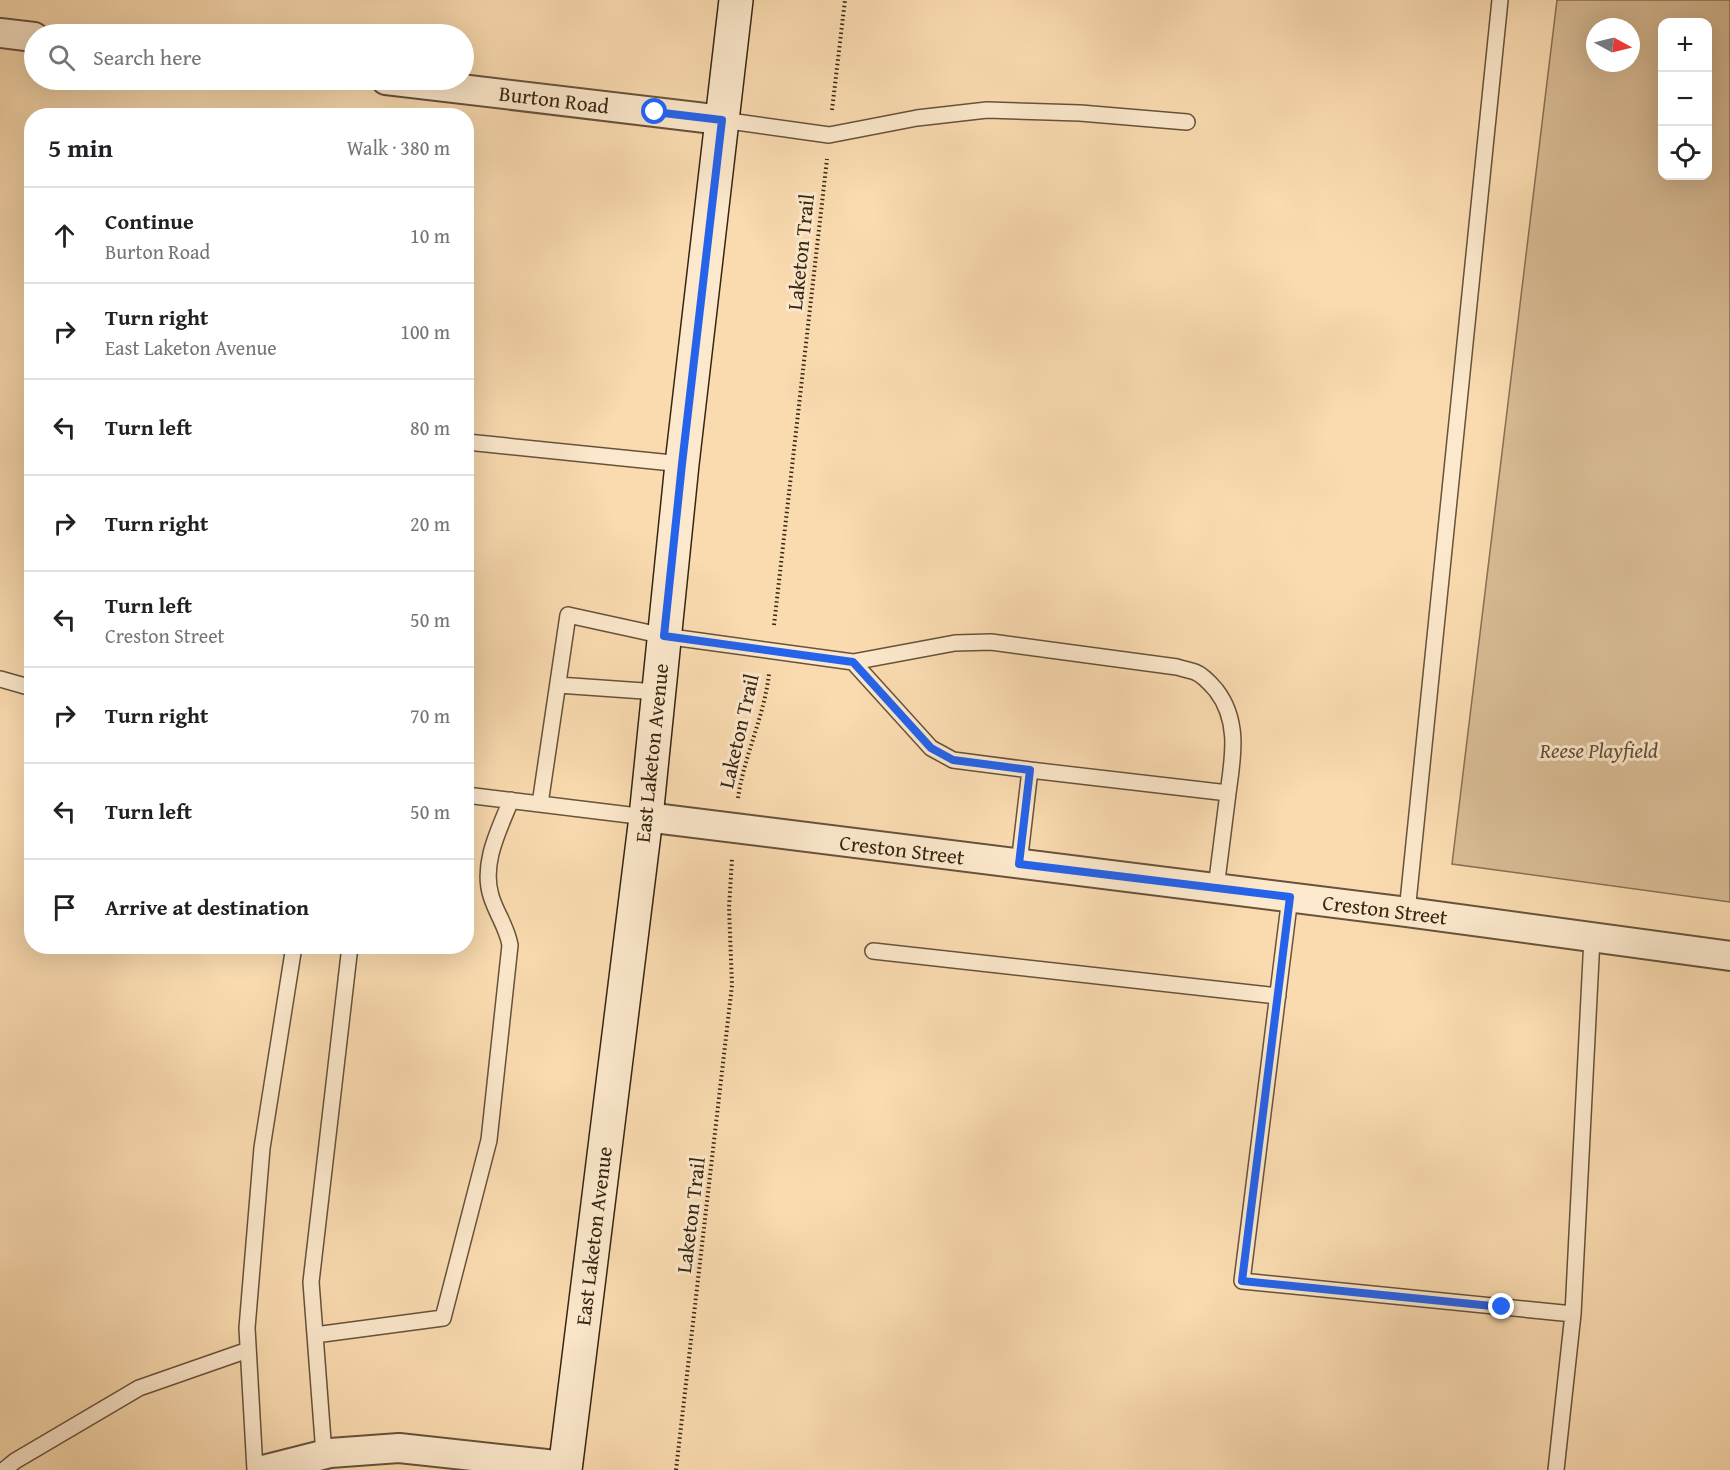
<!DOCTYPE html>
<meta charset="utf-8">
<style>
:root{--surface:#fff;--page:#f6f6f6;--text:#202124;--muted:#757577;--line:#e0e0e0}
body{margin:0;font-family:"Gentium Book Plus",serif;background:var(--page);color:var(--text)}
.controls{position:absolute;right:18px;top:18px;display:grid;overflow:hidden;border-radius:12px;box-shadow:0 6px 24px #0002}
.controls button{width:54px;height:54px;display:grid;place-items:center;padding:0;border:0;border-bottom:2px solid var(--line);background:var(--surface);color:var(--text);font:30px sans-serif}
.compass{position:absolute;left:1586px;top:18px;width:54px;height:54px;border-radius:50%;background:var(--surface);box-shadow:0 6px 24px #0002;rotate:97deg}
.stop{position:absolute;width:18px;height:18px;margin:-14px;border:4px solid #2563eb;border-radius:50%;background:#fff}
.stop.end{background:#2563eb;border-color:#fff;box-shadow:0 2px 6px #0008}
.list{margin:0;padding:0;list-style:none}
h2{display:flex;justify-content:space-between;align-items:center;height:78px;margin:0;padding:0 24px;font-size:26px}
h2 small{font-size:20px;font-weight:400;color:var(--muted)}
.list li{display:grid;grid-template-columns:39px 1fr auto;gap:18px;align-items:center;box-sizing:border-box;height:96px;padding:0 24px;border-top:2px solid var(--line)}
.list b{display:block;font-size:22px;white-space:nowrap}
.list p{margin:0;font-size:20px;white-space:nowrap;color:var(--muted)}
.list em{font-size:20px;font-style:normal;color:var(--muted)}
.icon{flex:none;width:33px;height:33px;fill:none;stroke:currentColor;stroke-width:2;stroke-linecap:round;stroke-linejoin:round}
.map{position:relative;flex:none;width:1730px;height:1470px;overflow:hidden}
.search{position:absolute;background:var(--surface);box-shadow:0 6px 24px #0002;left:24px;top:24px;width:450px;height:66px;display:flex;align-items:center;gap:15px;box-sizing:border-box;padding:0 21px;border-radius:33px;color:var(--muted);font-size:22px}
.panel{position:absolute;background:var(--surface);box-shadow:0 6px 24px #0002;left:24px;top:108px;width:450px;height:846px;border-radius:24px}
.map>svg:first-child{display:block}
</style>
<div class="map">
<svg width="1730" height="1470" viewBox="0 0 1730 1470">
<rect width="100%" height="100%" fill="#fadbb0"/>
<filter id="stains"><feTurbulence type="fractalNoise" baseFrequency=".00333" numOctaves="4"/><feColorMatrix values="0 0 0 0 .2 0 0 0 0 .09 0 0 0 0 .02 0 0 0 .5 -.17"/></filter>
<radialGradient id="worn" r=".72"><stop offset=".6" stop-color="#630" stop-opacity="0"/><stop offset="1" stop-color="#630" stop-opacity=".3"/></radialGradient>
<!-- green -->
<path fill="#d9bc95" stroke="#887054" stroke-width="1.5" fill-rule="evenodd" d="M1557,0h173v902l-278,-38zM1662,22h46v154h-46zM1595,27h36v36h-36z"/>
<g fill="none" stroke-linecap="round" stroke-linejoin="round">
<defs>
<path id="service" d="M722,120l107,15 88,-17 70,-8 93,3 107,9
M466,446l1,-4 215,22
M853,662l102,-19 36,-1 186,25c6,2 12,3 18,5 8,3 15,11 21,18 24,31 17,67 12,103
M0,679l32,9
M558,685l100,7
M1030,770l198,23 -12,95
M466,795l180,22
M540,804l28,-189 96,21 189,26 78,86 22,12 77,10 -11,94
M1290,897l-48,384 331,33
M1407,912l93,-912
M873,951l405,45
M315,1335l128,-17 46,-178 21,-195c-3,-18 -14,-32 -19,-49 -10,-33 8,-66 20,-96
M324,1454l-13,-172 39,-336
M4,1470l11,-9 124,-73 109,-38
M255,1470l-8,-142 15,-180 32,-202
M1556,1470l17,-156 19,-376"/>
<path id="minor" d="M0,33l34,4
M386,80l336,40
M646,817l761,95 323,44
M263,1470l67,-17 69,-5 166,18"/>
<path id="secondary" d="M565,1470l81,-653 36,-353 54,-464"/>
</defs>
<!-- service casing -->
<use href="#service" stroke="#67523a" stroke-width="18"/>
<!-- minor casing -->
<use href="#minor" stroke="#67523a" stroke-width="32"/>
<!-- secondary casing -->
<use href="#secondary" stroke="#362513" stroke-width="36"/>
<!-- path -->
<path stroke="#362513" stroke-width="4" stroke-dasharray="1.5 3" stroke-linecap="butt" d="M832,110l13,-110
M774,625l53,-466
M738,798c6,-42 26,-81 31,-124
M676,1470l56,-485 -3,-78 3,-48"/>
<!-- service -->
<use href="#service" stroke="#fce8cc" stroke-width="15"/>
<!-- minor -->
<use href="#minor" stroke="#fce8cc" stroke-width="28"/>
<!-- secondary -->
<use href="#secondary" stroke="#fce8cc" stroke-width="33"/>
</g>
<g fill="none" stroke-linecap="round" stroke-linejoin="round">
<!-- route -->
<path stroke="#2563eb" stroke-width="8" d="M655,112l67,8 -40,344 -18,172 189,26 78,86 22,12 77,10 -11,94 271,33 -48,384 260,26"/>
</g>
<g text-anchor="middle" stroke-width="6" stroke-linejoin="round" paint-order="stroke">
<!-- street labels -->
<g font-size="21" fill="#362513" stroke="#fce8cc">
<text transform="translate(554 100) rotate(7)" y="7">Burton Road</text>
<text transform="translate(801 252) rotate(-84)" y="7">Laketon Trail</text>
<text transform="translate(739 731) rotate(-77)" y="7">Laketon Trail</text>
<text transform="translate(652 753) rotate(-84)" y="7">East Laketon Avenue</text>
<text transform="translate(902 850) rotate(7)" y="7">Creston Street</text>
<text transform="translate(1385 910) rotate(7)" y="7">Creston Street</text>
<text transform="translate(691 1215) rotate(-83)" y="7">Laketon Trail</text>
<text transform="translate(594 1236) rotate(-83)" y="7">East Laketon Avenue</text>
</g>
<!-- park labels -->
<g font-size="21" font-style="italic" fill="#5f4b34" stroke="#fce8cc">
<text x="1599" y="758">Reese Playfield</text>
</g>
</g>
<rect width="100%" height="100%" filter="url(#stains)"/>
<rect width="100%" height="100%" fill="url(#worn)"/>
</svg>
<div class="controls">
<button>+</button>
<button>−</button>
<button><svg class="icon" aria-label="locate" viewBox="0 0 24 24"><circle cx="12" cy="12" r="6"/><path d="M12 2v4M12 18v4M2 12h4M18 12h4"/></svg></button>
</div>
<svg class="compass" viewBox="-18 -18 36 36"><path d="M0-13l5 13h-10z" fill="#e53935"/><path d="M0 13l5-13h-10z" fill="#757577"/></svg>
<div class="stop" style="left:655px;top:112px"></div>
<div class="stop end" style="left:1502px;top:1307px"></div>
<div class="search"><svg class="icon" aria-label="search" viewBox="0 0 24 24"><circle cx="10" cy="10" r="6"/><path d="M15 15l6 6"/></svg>Search here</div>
<section class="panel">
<h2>5 min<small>Walk · 380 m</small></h2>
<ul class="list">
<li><svg class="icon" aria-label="ahead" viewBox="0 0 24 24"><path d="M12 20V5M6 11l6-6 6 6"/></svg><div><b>Continue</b><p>Burton Road</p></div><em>10 m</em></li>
<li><svg class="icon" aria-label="right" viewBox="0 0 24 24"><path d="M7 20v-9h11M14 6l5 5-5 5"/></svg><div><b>Turn right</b><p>East Laketon Avenue</p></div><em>100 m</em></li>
<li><svg class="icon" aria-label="left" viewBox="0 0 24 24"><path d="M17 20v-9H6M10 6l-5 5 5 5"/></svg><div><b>Turn left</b></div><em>80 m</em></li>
<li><svg class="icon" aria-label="right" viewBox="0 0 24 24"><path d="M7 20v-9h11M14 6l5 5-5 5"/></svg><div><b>Turn right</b></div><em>20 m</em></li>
<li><svg class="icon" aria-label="left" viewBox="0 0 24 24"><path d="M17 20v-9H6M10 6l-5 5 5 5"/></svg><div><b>Turn left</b><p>Creston Street</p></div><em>50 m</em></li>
<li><svg class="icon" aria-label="right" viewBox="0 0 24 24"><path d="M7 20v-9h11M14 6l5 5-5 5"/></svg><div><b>Turn right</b></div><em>70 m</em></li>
<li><svg class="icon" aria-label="left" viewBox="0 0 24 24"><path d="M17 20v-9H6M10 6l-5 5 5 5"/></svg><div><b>Turn left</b></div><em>50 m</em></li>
<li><svg class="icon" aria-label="arrive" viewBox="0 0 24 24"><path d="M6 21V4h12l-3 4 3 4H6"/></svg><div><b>Arrive at destination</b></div></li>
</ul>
</section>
</div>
